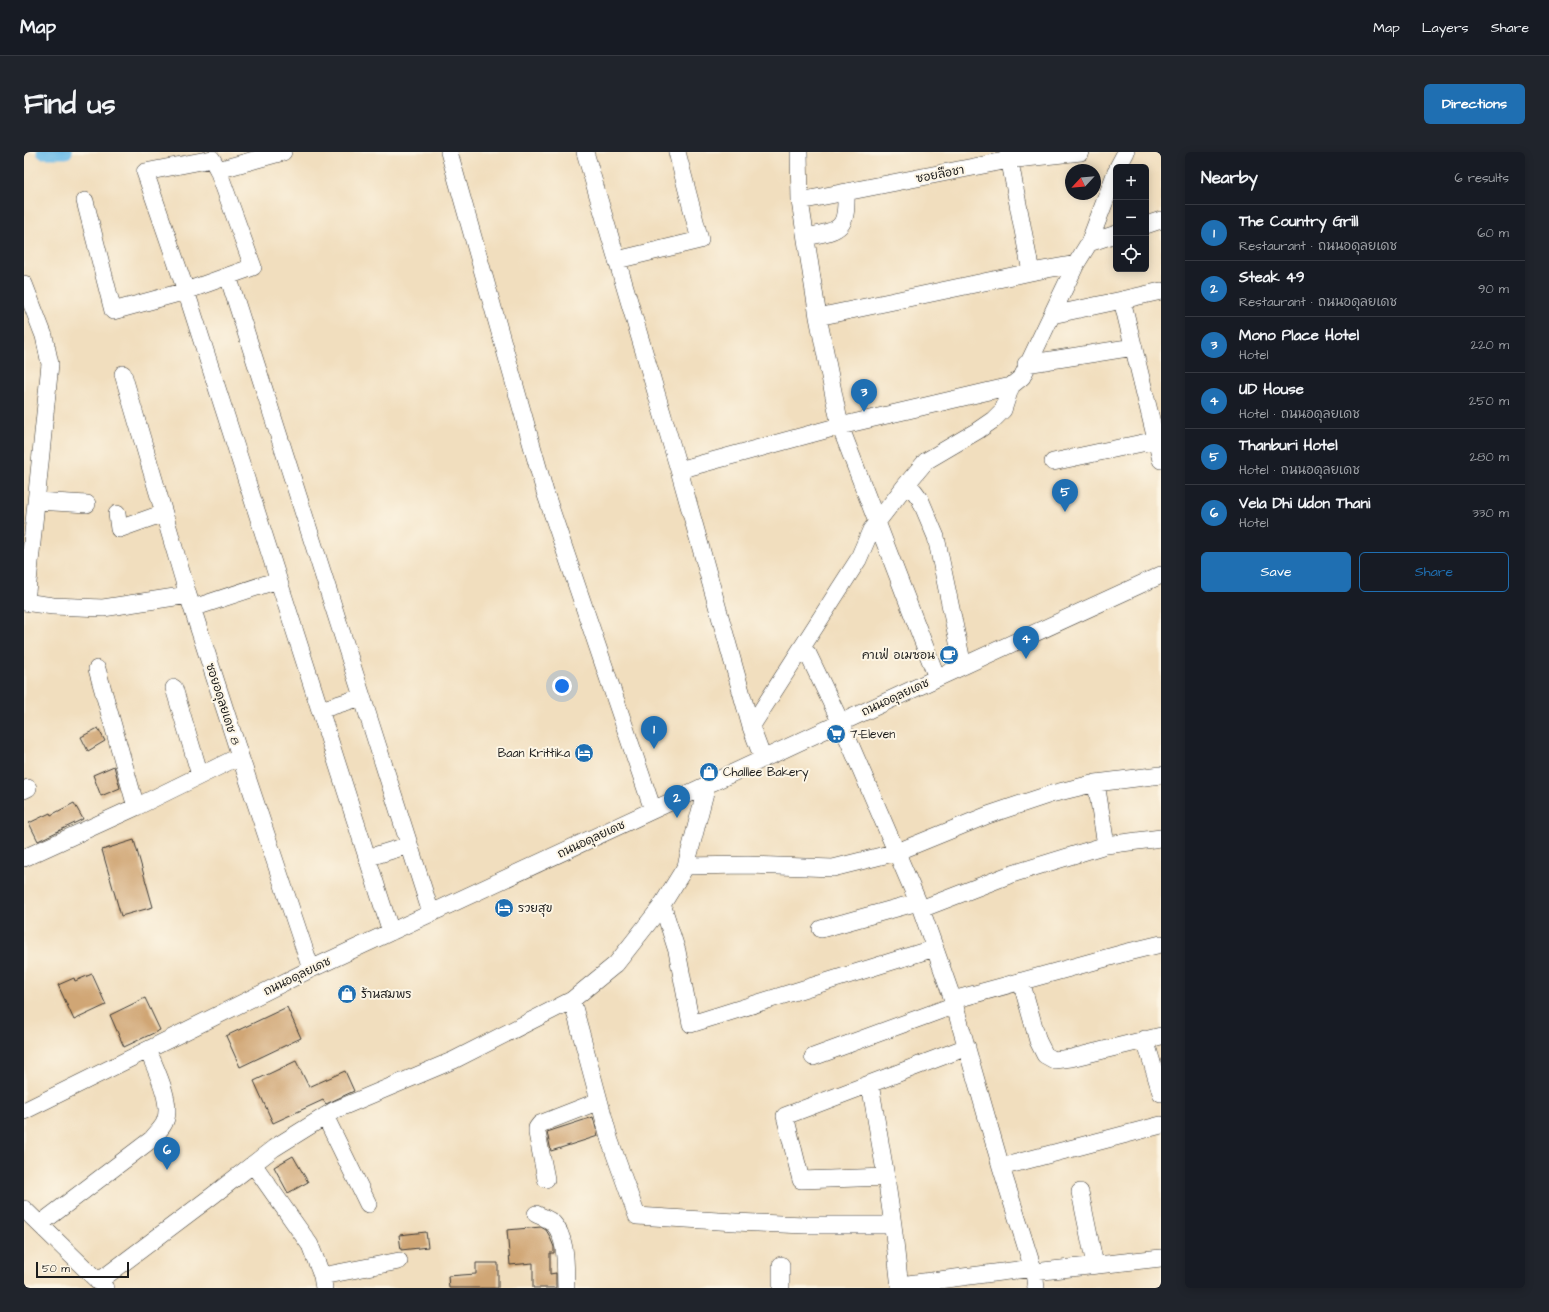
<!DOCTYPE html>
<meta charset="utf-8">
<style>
:root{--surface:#171b24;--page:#20242c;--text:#f1f3f6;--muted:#9ea1a6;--line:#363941;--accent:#1f6fb2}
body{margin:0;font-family:"Architects Daughter","Playpen Sans Thai",sans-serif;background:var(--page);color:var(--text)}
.controls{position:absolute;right:12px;top:12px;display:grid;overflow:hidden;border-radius:6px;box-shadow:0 2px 10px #0003}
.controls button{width:36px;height:36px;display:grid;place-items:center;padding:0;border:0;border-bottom:1px solid var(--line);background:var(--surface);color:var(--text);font:20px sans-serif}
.compass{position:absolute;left:1041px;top:12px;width:36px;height:36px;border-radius:50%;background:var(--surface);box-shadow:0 2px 10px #0003;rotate:244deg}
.scale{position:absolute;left:12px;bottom:10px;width:93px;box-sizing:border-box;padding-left:4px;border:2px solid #1c1c1c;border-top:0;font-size:11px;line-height:14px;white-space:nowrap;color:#1c1c1c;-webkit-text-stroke:3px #fcf5e5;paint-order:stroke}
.you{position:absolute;left:538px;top:534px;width:14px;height:14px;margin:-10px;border:3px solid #fff;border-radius:50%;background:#1a73e8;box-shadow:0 0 0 6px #1a73e833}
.badge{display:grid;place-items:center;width:26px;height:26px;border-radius:50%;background:var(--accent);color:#fff;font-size:13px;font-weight:700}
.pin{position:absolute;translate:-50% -33px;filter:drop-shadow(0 1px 2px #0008)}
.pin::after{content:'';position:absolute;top:21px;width:14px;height:12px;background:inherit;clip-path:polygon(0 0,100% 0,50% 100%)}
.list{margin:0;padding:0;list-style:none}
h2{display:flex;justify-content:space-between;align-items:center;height:52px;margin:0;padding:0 16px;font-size:17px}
h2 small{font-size:13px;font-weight:400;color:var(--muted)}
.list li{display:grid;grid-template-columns:26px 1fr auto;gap:12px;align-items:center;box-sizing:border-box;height:56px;padding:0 16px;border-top:1px solid var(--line)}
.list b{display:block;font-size:15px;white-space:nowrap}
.list p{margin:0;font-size:13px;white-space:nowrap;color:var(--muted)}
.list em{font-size:13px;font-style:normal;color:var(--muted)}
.actions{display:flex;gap:8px;padding:12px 16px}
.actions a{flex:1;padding:9px 0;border:1px solid var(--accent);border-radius:6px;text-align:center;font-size:14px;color:var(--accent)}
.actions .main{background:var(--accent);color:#fff}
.icon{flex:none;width:22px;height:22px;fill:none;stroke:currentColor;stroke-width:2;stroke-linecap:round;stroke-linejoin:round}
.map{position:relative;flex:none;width:1137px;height:1136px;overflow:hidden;border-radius:6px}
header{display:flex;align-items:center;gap:24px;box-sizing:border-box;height:56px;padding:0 20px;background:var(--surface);border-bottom:1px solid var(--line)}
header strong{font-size:19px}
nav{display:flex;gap:22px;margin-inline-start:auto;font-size:14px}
.intro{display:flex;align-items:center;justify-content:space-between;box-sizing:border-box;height:96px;padding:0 24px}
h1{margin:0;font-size:28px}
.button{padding:10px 18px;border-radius:6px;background:var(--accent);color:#fff;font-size:14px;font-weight:700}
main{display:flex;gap:24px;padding:0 24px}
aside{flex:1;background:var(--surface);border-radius:6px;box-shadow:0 2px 10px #0003}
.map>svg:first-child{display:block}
</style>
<header>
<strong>Map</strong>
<nav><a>Map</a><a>Layers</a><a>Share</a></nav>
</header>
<div class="intro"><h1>Find us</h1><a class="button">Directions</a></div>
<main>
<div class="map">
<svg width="1137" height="1136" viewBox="0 0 1137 1136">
<rect width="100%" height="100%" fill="#fcf5e5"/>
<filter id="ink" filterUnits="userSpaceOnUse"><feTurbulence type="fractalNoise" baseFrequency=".025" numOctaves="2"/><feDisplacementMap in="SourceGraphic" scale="8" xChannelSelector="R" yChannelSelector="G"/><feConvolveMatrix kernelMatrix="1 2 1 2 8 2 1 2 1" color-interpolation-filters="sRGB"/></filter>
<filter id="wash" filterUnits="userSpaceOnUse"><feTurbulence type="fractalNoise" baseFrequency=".012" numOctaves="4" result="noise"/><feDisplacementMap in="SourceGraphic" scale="16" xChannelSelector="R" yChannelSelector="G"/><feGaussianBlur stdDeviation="0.9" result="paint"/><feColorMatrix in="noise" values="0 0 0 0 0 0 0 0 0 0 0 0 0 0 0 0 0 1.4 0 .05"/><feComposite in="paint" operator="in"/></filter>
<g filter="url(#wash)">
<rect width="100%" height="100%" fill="#f1debe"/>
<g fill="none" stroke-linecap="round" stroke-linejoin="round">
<!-- canal -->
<path stroke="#6dbce8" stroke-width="13" d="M19,0h23"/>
</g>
<g id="blocks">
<!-- building -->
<path fill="#d0a675" d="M74,576l7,13 -17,10 -7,-14z
M90,614l6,22 -19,8 -8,-21z
M50,651l9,16 -45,22 -9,-18 21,-10 1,2z
M110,688l19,67 -32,9 -19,-66z
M68,822l14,31 -32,15 -16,-35 16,-7 1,3z
M121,846l15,32 -36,17 -14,-32z
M263,855l14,31 -61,29 -14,-31z
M272,909l13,26 36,-16 9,20 -28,13 -3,-4 -50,23 -19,-42z
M569,965l5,19 -47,15 -4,-19z
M269,1004l15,26 -20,11 -14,-26z
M517,1075l5,3 3,5 5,12v6h-4v21l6,-1v15h-23v-25l-23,2 -3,-35z
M402,1080l2,15 -27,3 -2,-15z
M452,1111h22v25h-49l-1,-12 28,-2z"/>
</g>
</g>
<g filter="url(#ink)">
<use href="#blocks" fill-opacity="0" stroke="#3c3934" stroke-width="1"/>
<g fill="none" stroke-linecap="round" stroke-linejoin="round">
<defs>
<path id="minor" d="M259,0l-65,18 -6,-11 -67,13 41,119 205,641
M425,0l96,340 108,318
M561,0l94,318 72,257 12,32
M775,0l1,49 18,116 22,109 97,252
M984,0l23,120
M1094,15l8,-15
M61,49l28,110 73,-20 67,-24 -35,-97
M776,49l209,-41 72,-8
M1122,73l15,-5
M782,85c35,-7 41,-7 40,-45
M1065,91l27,-9
M593,108l83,-20 -23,-88
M204,124l203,637
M0,132l20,52 6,28 -24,238
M1098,148l39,-9
M1028,163l70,-15 39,160
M794,165l213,-45 45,-8
M1002,212l108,-17
M99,222l65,221
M1029,310l108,-23
M655,318l161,-44 171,-40 11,-9 54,-113 13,-21 27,-71
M881,334l9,5 6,8 16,38 27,129
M13,349l50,3
M93,362l2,15 45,-16
M0,450l29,4 50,2 85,-13 52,161 71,213
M169,456l85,-28
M784,502l33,69 80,186 32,91 48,167 33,105 2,16
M73,517l39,138
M150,536l26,87
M296,558l42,-13
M727,575l107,-167 13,-30 34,-44 21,-25 51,-30 16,-11 10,-10 8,-24
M0,638l4,-2
M1082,693l55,-7
M0,706l112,-51 104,-51
M343,706l42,-13
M662,714l62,-1 85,3 64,-16 91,-37 63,-21 45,-11 65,-8
M638,752l15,47 14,73 244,-76
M897,757l88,-34 97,-30 -10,-62
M797,777l97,-27
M997,829l17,60 7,14 9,5 17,-2 90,-22
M548,848l38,141 27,75 98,6 70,3h88l7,63
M929,848l175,-48 33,-8
M1121,887l16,54
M789,905l142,-52
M846,932l16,93 -85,3 -16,-64 182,-69
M0,959l287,-142 626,-291 224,-103
M301,964l43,88
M229,1012l57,81 12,31 2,12
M977,1015l160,-42
M862,1025l7,48
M522,1027l-9,-46v-5l3,-4 59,-23
M1056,1040l15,73
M0,1057l81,79
M512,1062c6,3 13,5 17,9 15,16 12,45 13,65
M16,1072l112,-85c4,-6 11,-11 13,-18 8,-18 -10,-53 -17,-71
M1010,1120l127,-14
M298,1124l77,-15
M74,1130l114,-86 62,-48 61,-38 119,-50 118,-60 44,-36 44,-56 26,-42 21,-81
M876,1133l133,-17
M757,1136v-23"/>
</defs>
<!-- minor casing -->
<use href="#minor" stroke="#3c3934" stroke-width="18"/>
<!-- minor -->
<use href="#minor" stroke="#fff" stroke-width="17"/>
</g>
</g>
<!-- icons -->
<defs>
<symbol id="cafe-disc" viewBox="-11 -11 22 22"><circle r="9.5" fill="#1f6fb2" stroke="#fcf5e5"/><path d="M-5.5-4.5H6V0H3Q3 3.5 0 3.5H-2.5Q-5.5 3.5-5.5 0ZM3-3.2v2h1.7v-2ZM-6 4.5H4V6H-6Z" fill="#fff"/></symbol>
<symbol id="supermarket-disc" viewBox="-11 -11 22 22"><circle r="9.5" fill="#1f6fb2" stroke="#fcf5e5"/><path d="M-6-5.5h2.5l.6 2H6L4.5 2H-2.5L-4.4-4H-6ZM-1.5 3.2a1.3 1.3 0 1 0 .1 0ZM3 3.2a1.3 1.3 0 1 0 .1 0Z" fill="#fff"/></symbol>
<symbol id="hotel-disc" viewBox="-11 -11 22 22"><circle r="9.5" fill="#1f6fb2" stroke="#fcf5e5"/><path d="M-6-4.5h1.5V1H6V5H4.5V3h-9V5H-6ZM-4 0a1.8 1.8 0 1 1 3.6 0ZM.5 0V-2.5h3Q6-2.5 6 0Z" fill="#fff"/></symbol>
<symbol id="shop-disc" viewBox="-11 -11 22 22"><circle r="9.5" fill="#1f6fb2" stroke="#fcf5e5"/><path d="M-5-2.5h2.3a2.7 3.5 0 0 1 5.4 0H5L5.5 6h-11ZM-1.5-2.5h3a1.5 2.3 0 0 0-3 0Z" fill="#fff"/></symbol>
</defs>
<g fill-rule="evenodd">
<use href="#cafe-disc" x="914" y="492" width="22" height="22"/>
<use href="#supermarket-disc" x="801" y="571" width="22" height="22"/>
<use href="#hotel-disc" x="549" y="590" width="22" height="22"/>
<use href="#shop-disc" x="674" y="609" width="22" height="22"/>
<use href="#hotel-disc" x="469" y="745" width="22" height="22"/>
<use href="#shop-disc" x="312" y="831" width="22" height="22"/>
</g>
<g text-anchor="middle" stroke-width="4" stroke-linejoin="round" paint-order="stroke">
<!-- street labels -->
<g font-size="12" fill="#1c1c1c" stroke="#fcf5e5">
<text transform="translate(916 22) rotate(-11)" y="4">ซอยลือชา</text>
<text transform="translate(871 545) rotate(-25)" y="4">ถนนอดุลยเดช</text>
<text transform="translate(199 552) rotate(72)" y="4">ซอยอดุลยเดช 8</text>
<text transform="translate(567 687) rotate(-25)" y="4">ถนนอดุลยเดช</text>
<text transform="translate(273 824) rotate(-26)" y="4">ถนนอดุลยเดช</text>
</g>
<!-- poi labels -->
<g font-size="12" fill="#1c1c1c" stroke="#fcf5e5" text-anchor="start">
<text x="911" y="507" text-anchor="end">คาเฟ่ อเมซอน</text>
<text x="826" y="586">7-Eleven</text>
<text x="546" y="605" text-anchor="end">Baan Krittika</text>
<text x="699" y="624">Challlee Bakery</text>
<text x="494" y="760">รวยสุข</text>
<text x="337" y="846">ร้านสมพร</text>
</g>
</g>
</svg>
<div class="controls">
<button>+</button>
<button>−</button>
<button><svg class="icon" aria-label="locate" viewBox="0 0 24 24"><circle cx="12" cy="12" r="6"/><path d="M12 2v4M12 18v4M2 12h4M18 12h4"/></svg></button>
</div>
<svg class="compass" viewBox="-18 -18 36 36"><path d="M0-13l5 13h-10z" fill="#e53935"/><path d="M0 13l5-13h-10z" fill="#9ea1a6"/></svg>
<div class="scale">50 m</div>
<div class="you"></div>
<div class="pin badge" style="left:630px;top:597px">1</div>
<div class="pin badge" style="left:653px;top:666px">2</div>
<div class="pin badge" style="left:840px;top:260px">3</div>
<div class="pin badge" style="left:1002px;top:507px">4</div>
<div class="pin badge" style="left:1041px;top:360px">5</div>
<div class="pin badge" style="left:143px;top:1018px">6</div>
</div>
<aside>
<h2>Nearby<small>6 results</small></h2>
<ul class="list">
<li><span class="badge">1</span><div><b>The Country Grill</b><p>Restaurant · ถนนอดุลยเดช</p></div><em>60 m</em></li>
<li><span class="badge">2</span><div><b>Steak 49</b><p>Restaurant · ถนนอดุลยเดช</p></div><em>90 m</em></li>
<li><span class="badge">3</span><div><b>Mono Place Hotel</b><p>Hotel</p></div><em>220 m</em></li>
<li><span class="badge">4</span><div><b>UD House</b><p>Hotel · ถนนอดุลยเดช</p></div><em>250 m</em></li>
<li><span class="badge">5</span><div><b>Thanburi Hotel</b><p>Hotel · ถนนอดุลยเดช</p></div><em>280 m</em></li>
<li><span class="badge">6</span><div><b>Vela Dhi Udon Thani</b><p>Hotel</p></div><em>330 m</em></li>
</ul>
<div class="actions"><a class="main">Save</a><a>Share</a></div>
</aside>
</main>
